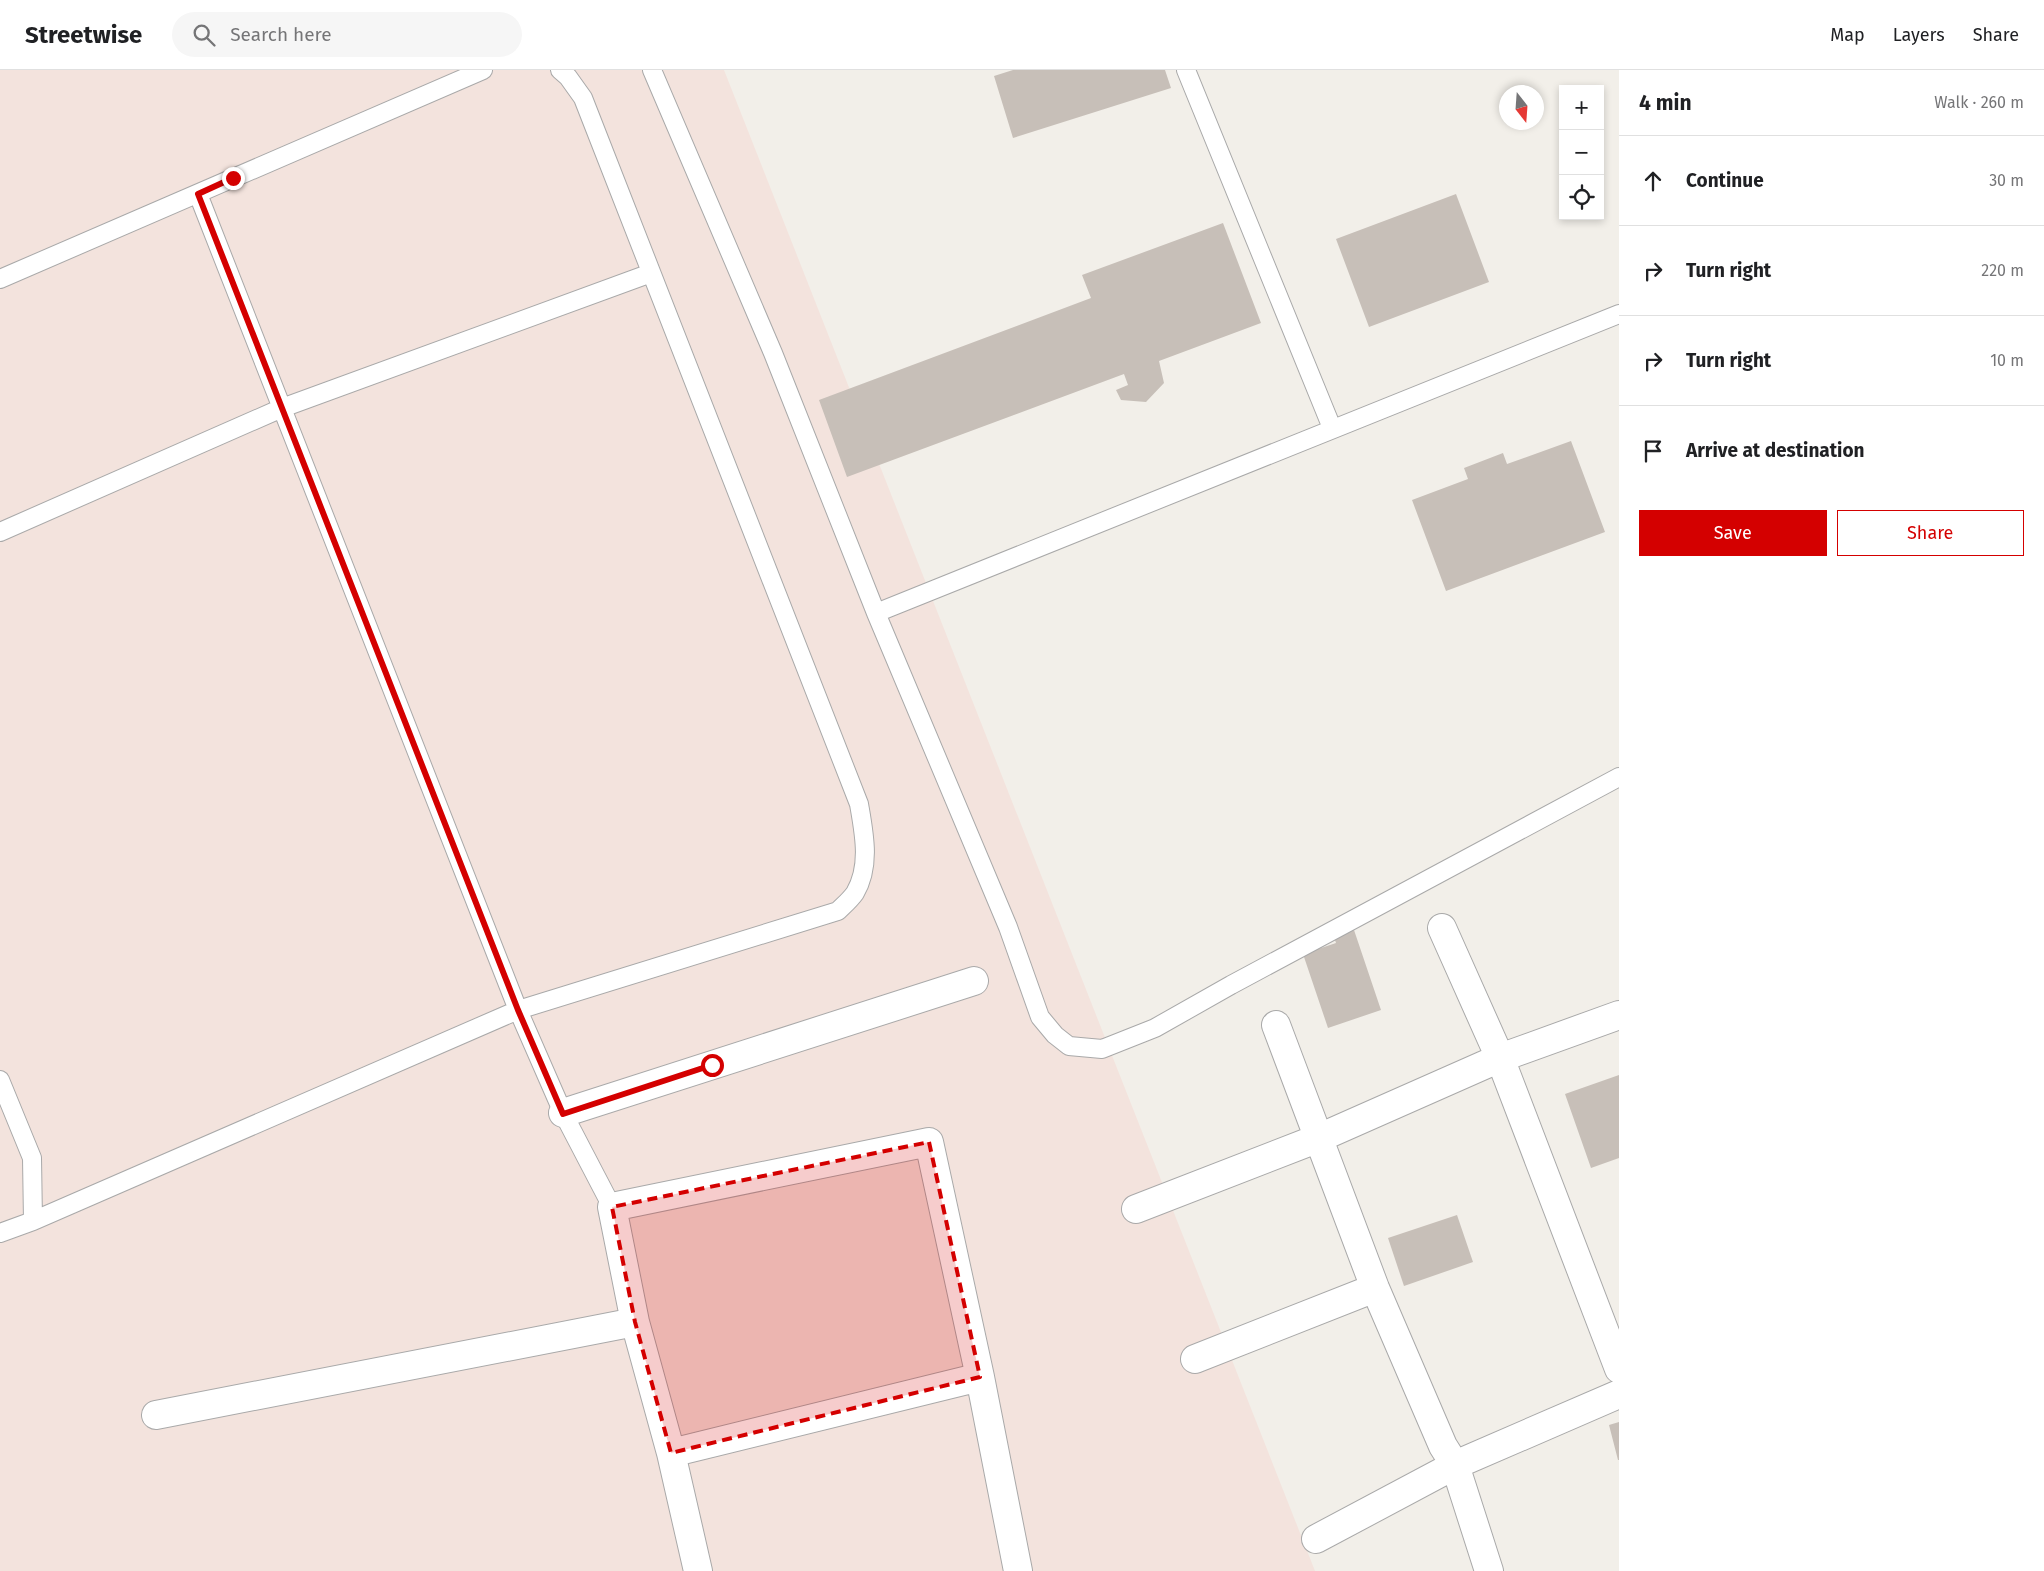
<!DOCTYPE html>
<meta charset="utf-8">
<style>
:root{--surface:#fff;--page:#f6f6f6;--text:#202124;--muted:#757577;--line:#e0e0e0;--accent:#d40000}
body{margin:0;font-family:"Fira Sans",sans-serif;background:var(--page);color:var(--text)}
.controls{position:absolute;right:15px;top:15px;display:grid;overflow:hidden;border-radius:0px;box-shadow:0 2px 8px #0003}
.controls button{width:45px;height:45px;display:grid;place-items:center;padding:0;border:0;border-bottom:1px solid var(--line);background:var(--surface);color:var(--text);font:25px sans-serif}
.compass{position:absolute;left:1499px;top:15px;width:45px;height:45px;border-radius:50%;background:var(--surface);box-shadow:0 2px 8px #0003;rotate:163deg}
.stop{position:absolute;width:15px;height:15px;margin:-11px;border:4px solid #d40000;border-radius:50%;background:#fff}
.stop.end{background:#d40000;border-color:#fff;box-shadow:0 1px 5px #0008}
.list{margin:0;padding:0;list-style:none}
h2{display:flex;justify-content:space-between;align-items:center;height:65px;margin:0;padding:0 20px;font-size:21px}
h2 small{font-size:16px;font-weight:400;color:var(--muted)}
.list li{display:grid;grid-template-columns:32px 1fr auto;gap:15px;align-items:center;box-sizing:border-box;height:90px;padding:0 20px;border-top:1px solid var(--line)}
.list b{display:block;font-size:19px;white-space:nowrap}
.list em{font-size:16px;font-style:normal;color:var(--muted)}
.actions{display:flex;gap:10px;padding:15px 20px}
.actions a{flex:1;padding:11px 0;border:1px solid var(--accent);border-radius:0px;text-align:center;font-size:18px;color:var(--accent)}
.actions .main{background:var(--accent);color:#fff}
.icon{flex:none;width:28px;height:28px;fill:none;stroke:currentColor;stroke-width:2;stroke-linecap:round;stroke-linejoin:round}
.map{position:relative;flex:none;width:1619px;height:1501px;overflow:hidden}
header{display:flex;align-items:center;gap:30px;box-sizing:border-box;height:70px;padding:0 25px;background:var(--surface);border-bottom:1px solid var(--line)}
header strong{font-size:24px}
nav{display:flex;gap:28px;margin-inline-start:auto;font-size:18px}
.search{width:350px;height:45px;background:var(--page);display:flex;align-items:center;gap:12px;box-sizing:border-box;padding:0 18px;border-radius:28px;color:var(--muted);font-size:19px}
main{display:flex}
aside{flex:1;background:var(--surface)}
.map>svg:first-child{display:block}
</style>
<header>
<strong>Streetwise</strong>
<div class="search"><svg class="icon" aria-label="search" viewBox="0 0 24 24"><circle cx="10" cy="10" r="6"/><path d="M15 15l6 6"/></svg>Search here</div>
<nav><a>Map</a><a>Layers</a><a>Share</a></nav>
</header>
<main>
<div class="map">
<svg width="1619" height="1501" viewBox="0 0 1619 1501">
<rect width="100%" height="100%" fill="#f2efe9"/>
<!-- military -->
<path fill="#f3e3dd" d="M0,0h724l591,1501h-1315z"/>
<!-- building -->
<path fill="#c7bfb8" d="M1013,0h152l6,18 -158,50 -19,-62z
M1456,124l33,88 -120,45 -33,-88z
M1223,153l38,100 -102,38 5,22 -18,19 -25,-2 -5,-10 12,-5 -4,-11 -277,103 -28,-77 272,-102 -9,-23z
M1571,371l34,91 -159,59 -34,-91 56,-21 -4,-11 39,-15 4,11z
M1354,860l27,80 -53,18 -25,-74 33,-11 -2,-6z
M1619,1005v83l-28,10 -26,-74z
M1457,1145l16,47 -69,24 -16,-48z
M1619,1352v38h-1l-9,-35z"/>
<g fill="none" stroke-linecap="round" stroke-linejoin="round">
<defs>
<path id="service" d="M652,0l121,283 103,260 743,-299
M1186,0l146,358
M198,124l320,816 45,103 49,94
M0,209l483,-209
M0,462l282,-124 369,-135
M876,543l132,314 32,90 15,18 14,11 33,3 53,-21 76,-43 388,-208
M0,1010l32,78 1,63
M0,1163l33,-12 485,-211 320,-99c6,-6 12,-11 17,-18 16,-27 9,-60 4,-89l-276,-706 -15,-21 -8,-7"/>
<path id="minor" d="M1442,858l58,130 119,311
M1276,955l99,263 68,158 12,19 34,106
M563,1043l411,-132
M1136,1139l183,-71 181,-80 119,-43
M1195,1289l180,-71
M156,1345l479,-93
M671,1383l309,-76
M1316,1469l139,-74 164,-71
M698,1501l-27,-118 -36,-131 -23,-115 317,-65 51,235 38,194"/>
</defs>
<!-- service casing -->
<use href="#service" stroke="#a9a9a9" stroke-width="20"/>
<!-- minor casing -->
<use href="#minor" stroke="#a9a9a9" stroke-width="30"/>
<!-- service -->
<use href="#service" stroke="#fff" stroke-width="18"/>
<!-- minor -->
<use href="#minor" stroke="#fff" stroke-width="28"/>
</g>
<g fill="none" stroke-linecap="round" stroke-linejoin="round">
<!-- route -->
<path stroke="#d40000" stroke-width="6" d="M233,108l-35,16 320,816 45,104 149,-49"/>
</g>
<!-- marked area -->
<path fill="#d40000" fill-opacity="0.2" stroke="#d40000" stroke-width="4" stroke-dasharray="10 6" stroke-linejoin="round" d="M929,1072l51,235 -309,76 -36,-131 -23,-115z"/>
</svg>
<div class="controls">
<button>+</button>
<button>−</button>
<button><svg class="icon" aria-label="locate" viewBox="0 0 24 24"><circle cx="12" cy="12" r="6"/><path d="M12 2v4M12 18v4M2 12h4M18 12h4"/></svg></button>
</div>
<svg class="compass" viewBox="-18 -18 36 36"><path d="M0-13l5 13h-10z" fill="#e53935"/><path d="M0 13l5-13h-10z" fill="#757577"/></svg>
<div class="stop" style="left:712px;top:995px"></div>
<div class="stop end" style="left:233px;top:108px"></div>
</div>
<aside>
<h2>4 min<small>Walk · 260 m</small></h2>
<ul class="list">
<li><svg class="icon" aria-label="ahead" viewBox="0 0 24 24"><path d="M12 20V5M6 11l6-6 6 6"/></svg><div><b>Continue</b></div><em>30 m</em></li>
<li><svg class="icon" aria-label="right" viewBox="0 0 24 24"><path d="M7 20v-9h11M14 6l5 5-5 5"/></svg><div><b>Turn right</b></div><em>220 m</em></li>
<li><svg class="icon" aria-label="right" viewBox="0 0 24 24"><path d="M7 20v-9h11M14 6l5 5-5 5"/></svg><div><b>Turn right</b></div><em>10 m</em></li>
<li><svg class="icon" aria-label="arrive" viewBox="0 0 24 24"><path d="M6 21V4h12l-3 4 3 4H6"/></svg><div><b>Arrive at destination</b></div></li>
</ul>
<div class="actions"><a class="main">Save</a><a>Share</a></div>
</aside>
</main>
